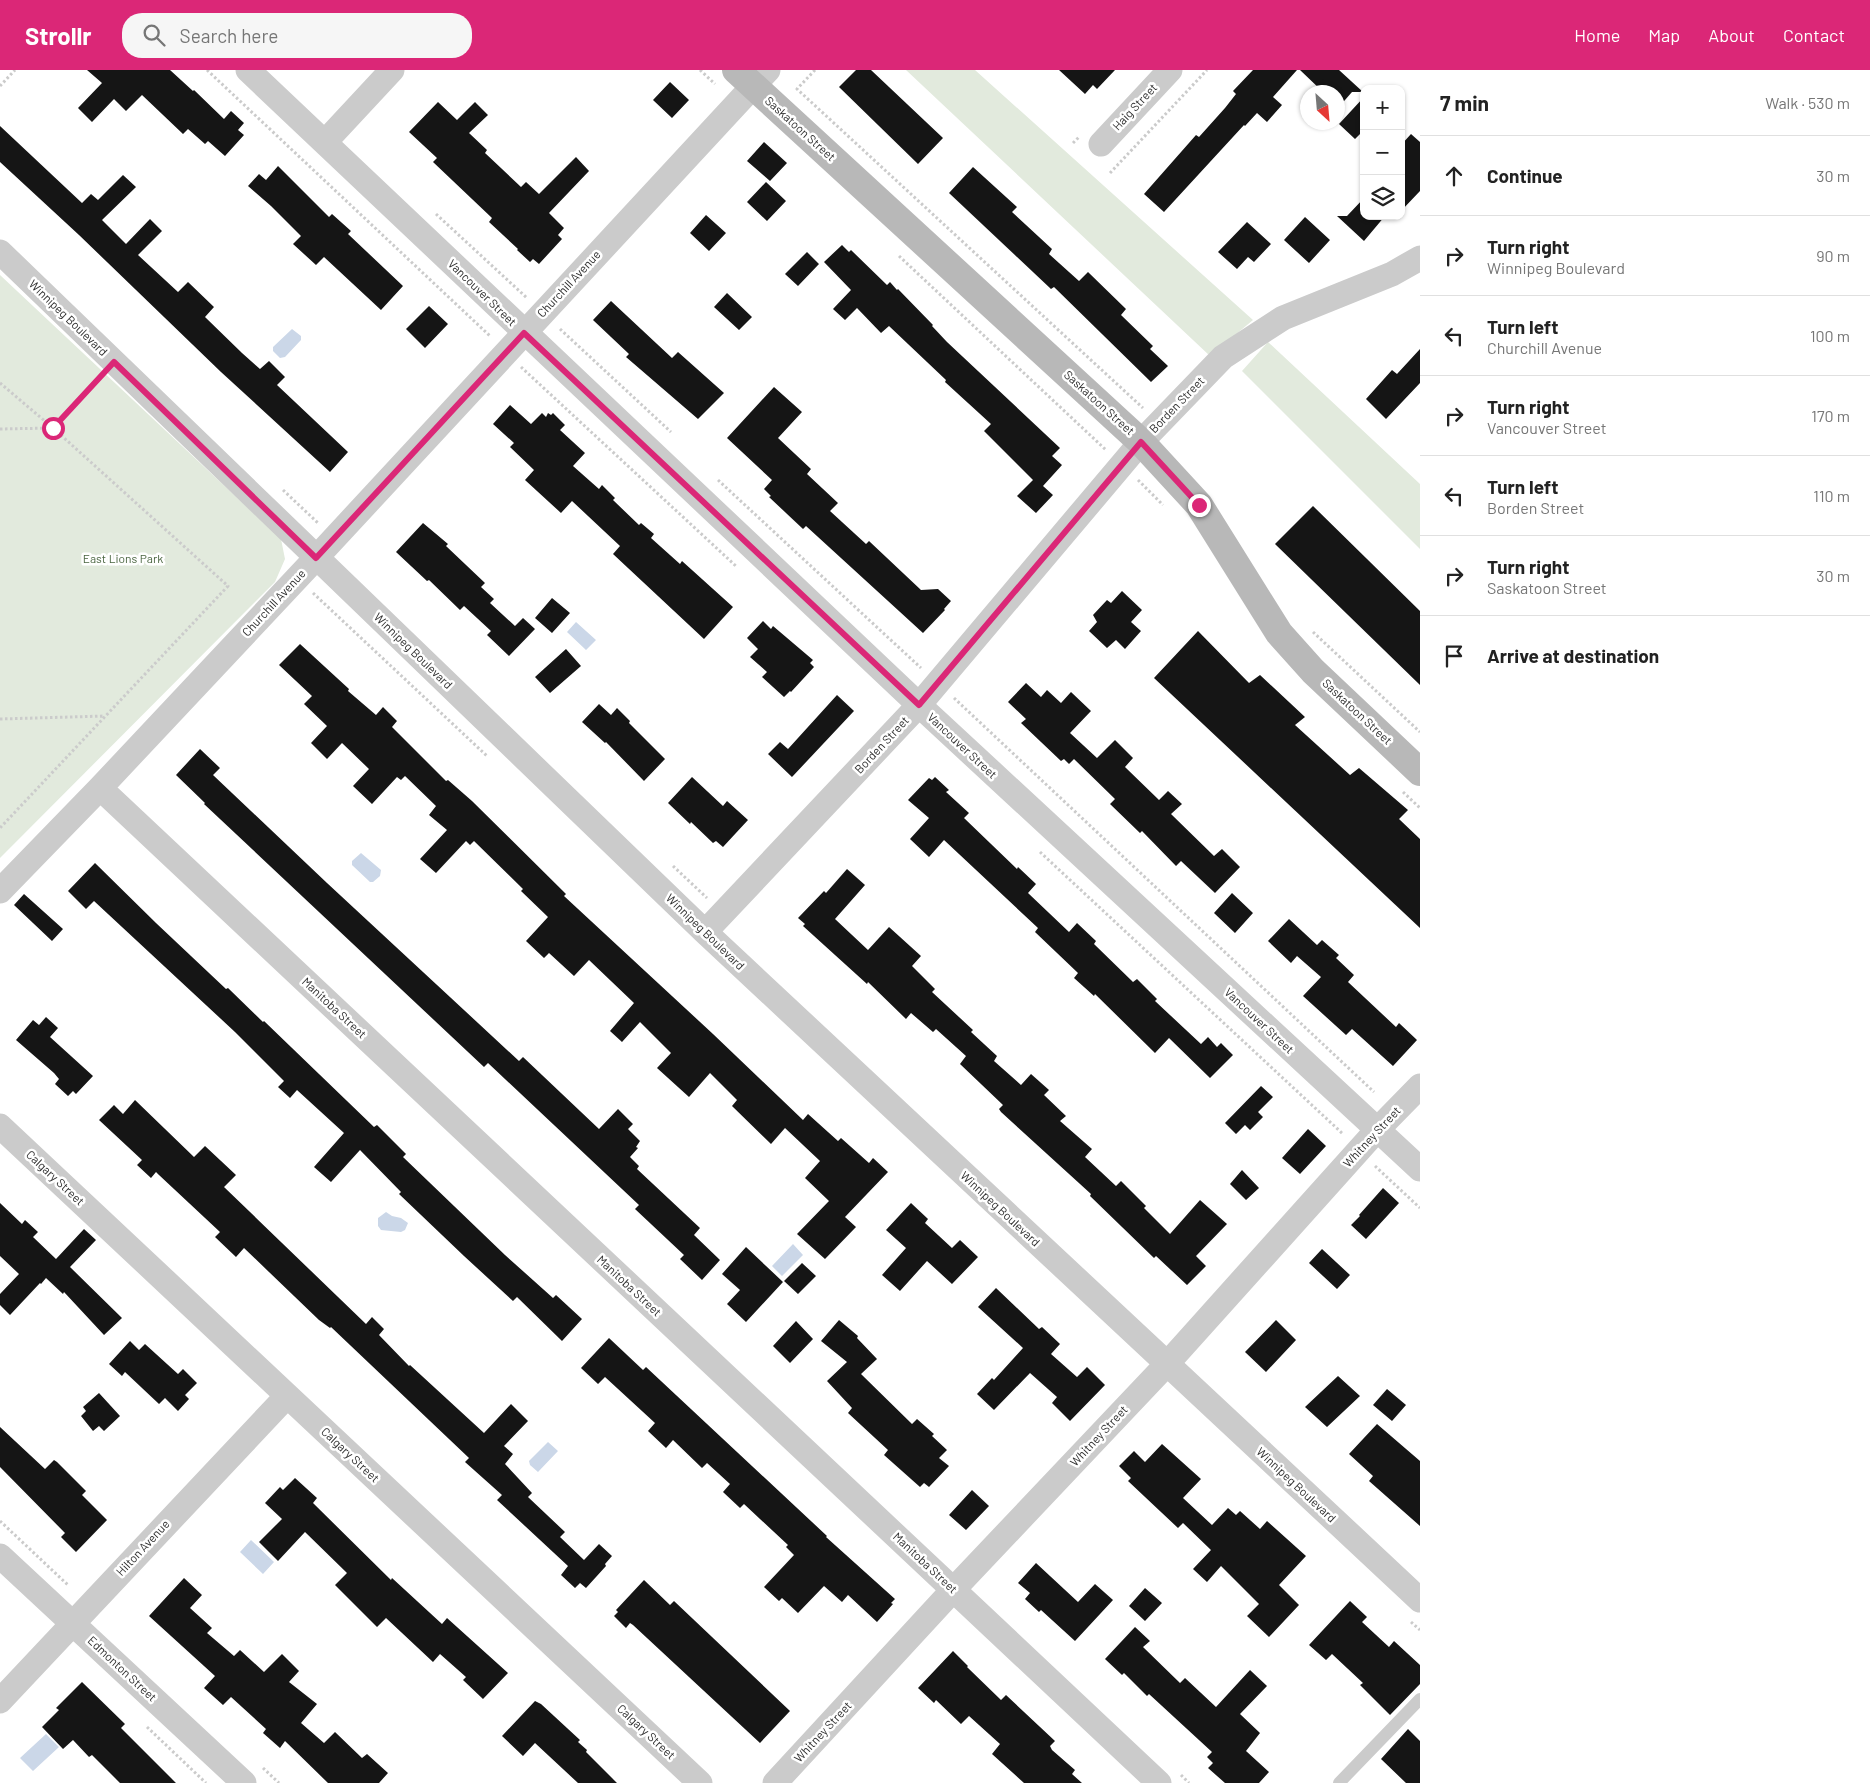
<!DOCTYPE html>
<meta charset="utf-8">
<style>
:root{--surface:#fff;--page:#f6f6f6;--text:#222;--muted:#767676;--line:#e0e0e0;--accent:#db2777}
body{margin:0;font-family:Barlow,sans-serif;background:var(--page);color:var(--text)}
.controls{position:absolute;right:15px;top:15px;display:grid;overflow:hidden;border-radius:10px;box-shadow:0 1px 4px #0004}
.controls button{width:45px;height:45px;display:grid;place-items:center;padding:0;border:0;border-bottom:1px solid var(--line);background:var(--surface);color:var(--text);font:25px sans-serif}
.compass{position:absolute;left:1300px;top:15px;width:45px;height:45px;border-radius:50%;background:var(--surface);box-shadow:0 1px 4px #0004;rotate:154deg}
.stop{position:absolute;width:15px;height:15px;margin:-11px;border:4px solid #db2777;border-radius:50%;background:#fff}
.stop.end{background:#db2777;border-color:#fff;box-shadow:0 1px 5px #0008}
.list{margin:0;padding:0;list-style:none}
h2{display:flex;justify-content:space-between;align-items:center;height:65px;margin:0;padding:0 20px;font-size:21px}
h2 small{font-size:16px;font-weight:400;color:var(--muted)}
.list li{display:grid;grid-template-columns:32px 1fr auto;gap:15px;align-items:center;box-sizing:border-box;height:80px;padding:0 20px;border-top:1px solid var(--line)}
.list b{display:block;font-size:19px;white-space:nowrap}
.list p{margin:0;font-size:16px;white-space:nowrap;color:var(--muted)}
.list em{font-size:16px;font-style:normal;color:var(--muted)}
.icon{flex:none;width:28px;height:28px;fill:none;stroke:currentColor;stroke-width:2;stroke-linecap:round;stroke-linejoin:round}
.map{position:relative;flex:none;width:1420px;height:1713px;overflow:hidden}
header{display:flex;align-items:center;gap:30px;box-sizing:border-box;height:70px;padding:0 25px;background:var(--accent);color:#fff}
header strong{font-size:24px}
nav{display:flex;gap:28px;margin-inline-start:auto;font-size:18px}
.search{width:350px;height:45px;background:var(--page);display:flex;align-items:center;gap:12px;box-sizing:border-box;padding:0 18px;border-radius:20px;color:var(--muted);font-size:19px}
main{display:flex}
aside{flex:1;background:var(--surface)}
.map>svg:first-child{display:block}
</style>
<header>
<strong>Strollr</strong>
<div class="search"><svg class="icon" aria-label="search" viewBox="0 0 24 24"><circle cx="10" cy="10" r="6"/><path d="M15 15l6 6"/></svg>Search here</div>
<nav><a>Home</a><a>Map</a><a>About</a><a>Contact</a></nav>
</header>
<main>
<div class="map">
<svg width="1420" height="1713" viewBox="0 0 1420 1713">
<rect width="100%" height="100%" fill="#fff"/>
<!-- green -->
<path fill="#e2eadd" d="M906,0h69l278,250 -43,36z
M0,205l281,264 4,20 -10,23 -275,276z
M1268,272l152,142v65l-178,-178z"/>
<!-- water -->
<path fill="#cbd7e8" d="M292,259l9,7v4l-16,17 -5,1 -7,-7v-4z
M576,552l20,18 -10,10 -19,-18z
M361,783l20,17 -1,6 -7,6h-3l-18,-17v-4z
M386,1142l6,4 9,2 7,5 -3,7 -4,2 -20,-2 -3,-4v-8z
M793,1174l10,11 -21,21 -10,-10z
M548,1372l10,9 -20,21 -8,-7 -1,-4z
M251,1470l23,22 -11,12 -23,-22z
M46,1664l13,13 -26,24 -13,-13z"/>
<!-- building -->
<path fill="#151515" d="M87,0h83l23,21 1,-1 30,29 7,-8 13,12 -6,7 6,5 -19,21 -17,-15 -3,3 -17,-15 -5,5 -41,-39 -16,16 -12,-12 -22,23 -14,-14 24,-25z
M856,0h15l72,68 -25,26 -79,-77z
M1059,0h56l-18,19 -4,-4 -8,9z
M1253,0h44l-24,27 9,8 -15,17 -10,-9 -12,13 -1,-1 -80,87 -20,-18 52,-59 3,2 26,-29 11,-14 -3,-3z
M1300,0h39l24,22h-11l-14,16v-16h-15z
M670,12l19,18 -17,18 -19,-18z
M1364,27v33l-9,9 -16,-15z
M438,32l19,18 18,-18 13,13 -19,18 18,17 -2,3 36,34 5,-5 13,12 37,-37 13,14 -40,42 15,15 -6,7 4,4 -23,25 -6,-5 -3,3 -13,-12 1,-1 -29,-27 3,-4 -59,-56 4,-4 -28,-26z
M0,56l82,77 9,-9 7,6 25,-25 13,12 -34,33 24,24 24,-25 12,12 -24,24 40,37 10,-10 26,25 -9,10 37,36 18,16 9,-8 16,16 -8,8 71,67 -18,20 -109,-100 -142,-137 -79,-73z
M1411,64l9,8v49l-19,20v-66z
M764,72l23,21 -17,18 -23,-20z
M278,96l51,51 3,-3 19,17 -3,3 55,52 -22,24 -57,-53 -8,8 -23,-21 8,-8 -30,-30 -23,-20 11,-12 7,6z
M973,97l44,40 -5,5 40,37 -3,5 30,27 9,-9 38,37 -5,6 32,31 -3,3 18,17 -17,16 -97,-95 -3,2 -102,-96z
M766,112l20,19 -19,20 -20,-19z
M1364,128v18h21l-21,25 -27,-25h10z
M706,145l20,18 -17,18 -19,-18z
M1305,147l25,23 -21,23 -25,-23z
M1247,152l24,22 -17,18 -6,-5 -11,12 -19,-17z
M842,175l7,7 2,-2 36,35 3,-3 7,8 1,-1 35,36 -1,1 15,16 113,106 -8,8 10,9 -19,21 10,9 -17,18 -19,-17 16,-16 -49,-49 7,-7 -46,-42 1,-2 -57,-54 -8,7 -24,-25 -12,12 -12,-11 18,-19 -27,-28z
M807,182l12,12 -21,22 -13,-12z
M727,223l25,24 -13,13 -25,-23z
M611,231l61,57 6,-6 46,41 -26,26 -72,-62 3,-3 -36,-34z
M429,236l19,18 -23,24 -19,-19z
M1420,279v34l-34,36 -20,-20 26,-29 5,4z
M774,317l28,25 -24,26 33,31 -4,5 31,29 -8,8 36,33 3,-3 52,49 17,-1 13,12 -7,8 1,1 -22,23 -117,-107 -3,3 -34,-32 2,-1 -7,-7 8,-9 -45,-42z
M510,335l21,19 11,-11 4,4 2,-4 3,2 2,-2 12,12 -5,5 25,23 -12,13 26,23 3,-4 13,13 -2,2 26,25 2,-2 13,11 -3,4 29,26 2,-3 51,46 -29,32 -91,-85 7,-8 -48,-45 -11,12 -36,-33 9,-10 -24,-23 4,-4 -21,-19z
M1313,436l107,105v74l-145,-141z
M423,453l25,21 -2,2 39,37 -4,4 13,12 -4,4 25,23 8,-8 12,11 -26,27 -22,-21 4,-4 -27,-25 -4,4 -31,-30 -2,1 -31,-29z
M1122,521l20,19 -11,12 10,9 -16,18 -9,-9 -9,8 -18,-17 8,-9 -4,-7 14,-15 4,3z
M552,528l18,15 -18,20 -17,-15z
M763,551l8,8 2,-3 40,34 -3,3 4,4 -23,25 -1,-1 -6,6 -22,-20 5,-5 -17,-15 8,-8 -11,-11z
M1198,561l51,52 11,-8 45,42 -10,8 55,50 9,-7 49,42 -9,9 21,20v89l-266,-250z
M300,574l49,45 -1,2 28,24 7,-8 14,14 -5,6 54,54 2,-1 24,21 94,93 -2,2 149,138 90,86 5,-6 30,27 3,-3 28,25 4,-5 15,14 -43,45 11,10 -31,32 -28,-25 32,-33 -24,-23 15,-17 -35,-33 -14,16 -39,-38 5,-6 -27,-27 -21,24 -32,-29 14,-15 -31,-31 -18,20 -12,-11 24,-28 -45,-43 -15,16 -25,-23 -5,5 -18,-17 22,-24 -27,-26 2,-2 -49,-48 -4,4 -4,-4 -30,32 -16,-14 27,-29 -18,-15 7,-9 -31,-30 -4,4 -4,-3 -25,27 -19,-18 16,-17 -27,-26 -15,16 -16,-16 16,-17 -23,-22 8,-8 -33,-31z
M566,579l15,17 -31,27 -15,-16z
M1026,613l15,14 6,-7 14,13 10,-11 20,19 -21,22 27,25 18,-18 18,18 -8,9 34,33 9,-9 14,13 -11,10 43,42 8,-7 18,18 -25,26 -34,-32 -5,5 -34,-35 -2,2 -30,-29 5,-5 -41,-40 -5,5 -5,-5 -3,2 -40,-38 5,-4 -18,-17z
M837,625l17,16 -62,66 -24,-23 12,-12 8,7z
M599,634l12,11 6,-7 13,13 -1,2 36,36 -21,22 -38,-39 -1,1 -23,-21z
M200,679l20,19 -7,7 114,108 192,178 4,-4 76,72 19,-20 15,15 -5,5 12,12 -4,6 2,1 -8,9 9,9 -2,3 63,59 -6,7 26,25 -18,20 -22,-21 4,-4 -49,-46 4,-4 -151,-142 -4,4 -280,-263 1,-1 -29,-28z
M692,707l31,29 4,-5 21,19 -25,27 -7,-6 -3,2 -22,-21 -1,2 -22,-21z
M935,707l14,13 -3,2 23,21 -5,5 53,51 1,-2 18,17 -8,9 41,39 8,-9 19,18 -2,3 39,38 4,-3 20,20 -2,2 46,43 7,-7 9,10 4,-4 12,12 -23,23 -41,-40 -14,15 -60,-59 -1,2 -20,-18 4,-5 -43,-41 3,-4 -94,-88 -15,17 -19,-18 19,-21 -21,-18 21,-22 3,2z
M95,793l61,60 70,66 2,-1 35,34 1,-1 110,106 3,-2 29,29 -3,3 102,98 48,43 3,-3 26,24 -20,22 -45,-44 -4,4 -49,-45 -65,-62 2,-2 -41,-42 -29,32 -17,-15 30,-34 -47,-43 -7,8 -12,-11 6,-6 -49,-49 -141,-131 -8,8 -18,-18z
M847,799l18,16 -30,34 33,31 21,-23 32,29 -9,10 23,23 -3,3 41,38 -2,2 26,24 -3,5 27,24 10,-11 18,16 -5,5 22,21 -6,5 32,28 -7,8 31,29 5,-5 25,25 -2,2 26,26 30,-34 27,24 -31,32 10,10 -19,19 -31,-29 -2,2 -64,-62 1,-2 -90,-82 -2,-3 4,-4 -43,-41 6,-8 -30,-27 -3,3 -22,-19 -5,6 -38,-37 -1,2 -64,-58 2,-2 -7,-6 26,-27 2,2z
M1232,823l21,20 -18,20 -21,-20z
M24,824l39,35 -11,12 -38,-36z
M1289,849l28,26 5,-5 17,15 -3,3 18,17 -6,7 48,45 3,-4 18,17 -24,26 -41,-37 -6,6 -43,-39 18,-19 -24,-21 -6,7 -23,-22z
M46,947l12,11 -8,9 43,39 -17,18 -3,-3 -5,5 -13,-12 4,-5 -5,-6 -38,-33 17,-20 6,5z
M1261,1016l12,11 -15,15 5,5 -13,13 -5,-5 -9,9 -11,-11z
M135,1030l59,57 11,-11 31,29 -12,12 142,137 6,-7 12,12 -5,6 30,31 1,-1 74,68 27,-29 17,17 -24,25 9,8 -8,10 27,29 -4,4 37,35 -5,5 24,23 15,-16 13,12 -7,8 1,2 -20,22 -6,-5 -5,5 -14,-13 7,-9 -71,-66 5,-5 -37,-33 4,-4 -138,-131 -1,1 -11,-8 -75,-72 -8,9 -21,-20 5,-5 -61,-57 -3,-3 -5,6 -14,-13 5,-5 -43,-40 15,-15 9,9z
M1308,1059l18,17 -26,28 -18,-16z
M1242,1100l17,18 -13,12 -16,-16z
M1383,1118l16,15 -33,36 -15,-14 9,-9 -1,-1z
M0,1133l22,21 3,-4 13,12 -5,5 23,22 28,-30 12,11 -26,27 52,51 -18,17 -40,-43 -1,2 -17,-16 -5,6 -1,-1 -30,32 -10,-10v-11l19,-20 -19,-18z
M911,1133l17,16 -3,4 27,25 8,-8 18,17 -26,27 -25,-23 -27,30 -18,-16 24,-27 -20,-18z
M746,1177l37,35 -37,40 -19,-18 13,-14 -18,-16z
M1322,1179l28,26 -13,14 -28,-26z
M802,1193l14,13 -18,18 -14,-13z
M996,1218l43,41 3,-2 18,17 -9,10 26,23 10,-10 18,18 -35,36 -18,-18 5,-6 -27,-24 -36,37 -17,-16 15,-16 2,2 29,-32 -45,-41z
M839,1250l19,16 -1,2 20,21 -16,15 51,50 5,-5 17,15 -2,2 15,14 -8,8 10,8 -20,21 -5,-4 -4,4 -36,-32 4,-5 -40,-37 4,-5 -25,-27 20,-19 -26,-21z
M1276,1250l20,20 -30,32 -21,-20z
M796,1251l17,18 -23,24 -17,-17z
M609,1268l34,32 3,-3 181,169 -1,1 69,62 -4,4 2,1 -16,18 -29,-27 -6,7 -18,-16 -26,27 -16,-15 -3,3 -15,-14 30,-32 -8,-8 2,-2 -44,-41 -4,4 -17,-16 7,-8 -23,-21 -5,5 -29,-28 -7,8 -18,-17 7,-8 -50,-46 -7,7 -17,-16z
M130,1271l9,9 6,-6 33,30 5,-5 14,14 -12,12 4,4 -11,12 -13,-13 -6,6 -34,-32 -3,4 -13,-12z
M1338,1306l22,20 -33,31 -22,-20z
M1387,1319l19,16 -14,16 -19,-16z
M99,1323l21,23 -16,15 -5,-5 -6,5 -12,-15 5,-5 -3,-4z
M1377,1354l43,37v65l-51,-45 4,-5 -24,-22z
M0,1357l45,42 9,-9 3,2 29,29 -4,4 25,25 -31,32 -15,-15 4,-4 -65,-66z
M1162,1374l39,35 -18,19 29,27 16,-17 8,7 4,-4 20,18 7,-8 39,35 -27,29 20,20 -30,32 -22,-21 12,-12 -38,-38 -14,16 -14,-13 18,-19 -28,-27 -5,5 -50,-47 3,-3 -12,-12 15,-15 11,11z
M295,1408l22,20 -4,5 78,77 1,-2 50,46 5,-6 61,55 -25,26 -20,-19 3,-3 -26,-23 -7,8 -47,-44 -9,9 -42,-42 12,-12 -42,-41 -27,29 -19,-19 23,-23 -17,-16 15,-16 3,3z
M972,1420l17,16 -23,24 -17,-15z
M1036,1493l42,39 17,-18 18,16 -38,41 -34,-31 -2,2 -14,-13 5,-6 -12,-10z
M184,1508l18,17 -12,13 22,20 -5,5 27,23 6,-6 24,22 18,-18 17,17 -10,11 28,22 -16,19 23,20 11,-11 27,26 5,-4 21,19 -9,10h-51l-43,-42 -5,7 -17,-15 3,-4 -35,-32 -8,8 -19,-17 11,-12 -66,-60z
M644,1510l26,25 4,-4 116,110 -30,32 -127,-118 -3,-2 -4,5 -12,-12 4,-4 -2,-2z
M1145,1518l17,15 -17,18 -16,-15z
M1350,1531l17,16 -5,5 27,25 5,-6 26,24v19l-30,31 -30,-30 3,-2 -31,-29 -6,6 -17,-15z
M1135,1557l15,14 -7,6 37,36 5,-5 31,29 34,-37 17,16 -27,28 20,19 -14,18 23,21 -10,11h-34l-17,-15 5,-5 -6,-6 5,-5 -63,-58 -2,2 -23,-23 -2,2 -17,-16z
M953,1581l15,15 -1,1 34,33 5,-5 49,46 -5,5 2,4 23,20 -3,4 10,9h-58l-32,-29 8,-10 -31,-28 -8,8 -25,-24 -2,3 -16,-15z
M82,1612l43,42 -4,4 55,55h-56l-28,-28 -3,2 -16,-17 -10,9 -21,-22 17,-17 -3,-2z
M535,1631l6,3 39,36 -2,2 9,8 -1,2 31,31h-39l-43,-40 -12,13 -21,-20z
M1408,1659l12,12v42h-14l-25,-24z"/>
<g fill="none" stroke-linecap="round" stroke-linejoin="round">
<!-- path -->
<path stroke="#cbcbcb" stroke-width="3" stroke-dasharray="2.5 2.5" stroke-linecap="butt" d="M207,0l283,266
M700,0l15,14
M815,0l-18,19 346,319
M0,16l15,-16
M1073,73l7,-7
M1110,103l97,-103
M436,144l91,84
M899,186l207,194
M560,259l111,103
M521,297l216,200
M0,313l53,45 175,158 -228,242
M0,359l53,-1 47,-51
M718,410l203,188
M1138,410l25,25
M283,420l35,33
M313,523l174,163
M1313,562l107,100
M954,628l420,394
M0,649l105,-3
M1403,722l17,16
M1040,782l303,282
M673,796l34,32
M1375,1096l45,42
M0,1451l69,65
M1411,1552l9,8
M147,1657l59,56
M263,1698l16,15
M1181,1705l8,8"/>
<!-- lane -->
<path stroke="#cbcbcb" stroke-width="12" d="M1339,1713l81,-84"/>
<!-- street -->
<path stroke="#cbcbcb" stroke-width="25" d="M248,0l671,635 501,464
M325,72l67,-72
M1101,74l69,-74
M0,182l705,680 715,668
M100,718l1059,995
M0,821l100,-103 216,-230 452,-488
M705,862l214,-227 222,-263 82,-85 60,-39 109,-44 28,-16
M0,1056l700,657
M0,1486l244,227
M0,1631l287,-305
M775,1713l178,-193 213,-225 211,-235 43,-44"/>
<!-- secondary -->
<path stroke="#b8b8b8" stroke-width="28" d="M736,0l405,372 58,63 80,128 34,38 107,101"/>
</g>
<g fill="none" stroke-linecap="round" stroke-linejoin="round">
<!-- route -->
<path stroke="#db2777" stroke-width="6" d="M53,358l61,-66 202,196 208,-225 395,372 222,-263 58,63"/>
</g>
<g text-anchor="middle" stroke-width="5" stroke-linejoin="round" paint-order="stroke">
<!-- street labels -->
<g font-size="12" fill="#2e2e2e" stroke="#fff">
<text transform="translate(1135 37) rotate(-47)" y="4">Haig Street</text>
<text transform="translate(800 59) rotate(42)" y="4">Saskatoon Street</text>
<text transform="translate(569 214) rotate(-47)" y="4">Churchill Avenue</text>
<text transform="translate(482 223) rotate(44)" y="4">Vancouver Street</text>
<text transform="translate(68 248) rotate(44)" y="4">Winnipeg Boulevard</text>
<text transform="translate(1099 333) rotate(42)" y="4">Saskatoon Street</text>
<text transform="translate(1177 335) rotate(-46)" y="4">Borden Street</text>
<text transform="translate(274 533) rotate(-47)" y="4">Churchill Avenue</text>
<text transform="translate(413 581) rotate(44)" y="4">Winnipeg Boulevard</text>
<text transform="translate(1357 642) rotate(43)" y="4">Saskatoon Street</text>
<text transform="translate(882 675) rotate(-47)" y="4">Borden Street</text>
<text transform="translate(962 676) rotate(43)" y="4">Vancouver Street</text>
<text transform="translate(705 862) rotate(44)" y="4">Winnipeg Boulevard</text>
<text transform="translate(334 938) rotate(43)" y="4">Manitoba Street</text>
<text transform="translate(1259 951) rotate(43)" y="4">Vancouver Street</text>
<text transform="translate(1372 1067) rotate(-47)" y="4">Whitney Street</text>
<text transform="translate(55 1108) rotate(43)" y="4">Calgary Street</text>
<text transform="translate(1000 1139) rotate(43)" y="4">Winnipeg Boulevard</text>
<text transform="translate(629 1216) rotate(43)" y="4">Manitoba Street</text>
<text transform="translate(1099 1366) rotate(-47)" y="4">Whitney Street</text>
<text transform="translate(350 1385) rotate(43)" y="4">Calgary Street</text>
<text transform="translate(1296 1415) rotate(43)" y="4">Winnipeg Boulevard</text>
<text transform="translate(143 1478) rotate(-47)" y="4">Hilton Avenue</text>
<text transform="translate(925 1493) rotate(43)" y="4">Manitoba Street</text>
<text transform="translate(122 1599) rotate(43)" y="4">Edmonton Street</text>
<text transform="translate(646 1662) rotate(43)" y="4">Calgary Street</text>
<text transform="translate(823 1662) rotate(-47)" y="4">Whitney Street</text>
</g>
<!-- park labels -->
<g font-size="12" fill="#4a6540" stroke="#fff">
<text x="123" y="493">East Lions Park</text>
</g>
</g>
</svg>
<div class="controls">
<button>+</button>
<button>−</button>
<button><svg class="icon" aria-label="layers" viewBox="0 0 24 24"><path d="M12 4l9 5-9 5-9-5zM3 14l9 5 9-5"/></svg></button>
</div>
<svg class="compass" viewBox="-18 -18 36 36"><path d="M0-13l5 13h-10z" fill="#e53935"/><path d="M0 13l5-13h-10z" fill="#767676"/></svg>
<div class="stop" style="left:53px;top:358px"></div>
<div class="stop end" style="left:1199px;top:435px"></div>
</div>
<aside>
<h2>7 min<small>Walk · 530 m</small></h2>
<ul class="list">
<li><svg class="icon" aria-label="ahead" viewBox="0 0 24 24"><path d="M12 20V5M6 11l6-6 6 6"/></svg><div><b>Continue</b></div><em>30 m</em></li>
<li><svg class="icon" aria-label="right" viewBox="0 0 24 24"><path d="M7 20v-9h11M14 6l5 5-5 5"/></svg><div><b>Turn right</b><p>Winnipeg Boulevard</p></div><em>90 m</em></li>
<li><svg class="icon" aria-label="left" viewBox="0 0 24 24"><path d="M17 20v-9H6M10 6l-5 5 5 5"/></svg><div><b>Turn left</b><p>Churchill Avenue</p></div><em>100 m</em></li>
<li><svg class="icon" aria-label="right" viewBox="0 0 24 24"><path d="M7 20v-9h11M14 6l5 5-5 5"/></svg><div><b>Turn right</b><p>Vancouver Street</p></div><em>170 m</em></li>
<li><svg class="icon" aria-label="left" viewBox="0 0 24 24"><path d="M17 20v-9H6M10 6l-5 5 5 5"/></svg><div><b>Turn left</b><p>Borden Street</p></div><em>110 m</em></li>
<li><svg class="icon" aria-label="right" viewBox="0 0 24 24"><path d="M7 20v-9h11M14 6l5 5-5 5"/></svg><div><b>Turn right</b><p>Saskatoon Street</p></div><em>30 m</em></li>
<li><svg class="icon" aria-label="arrive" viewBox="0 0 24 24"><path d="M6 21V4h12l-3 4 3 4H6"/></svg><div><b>Arrive at destination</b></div></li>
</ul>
</aside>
</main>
